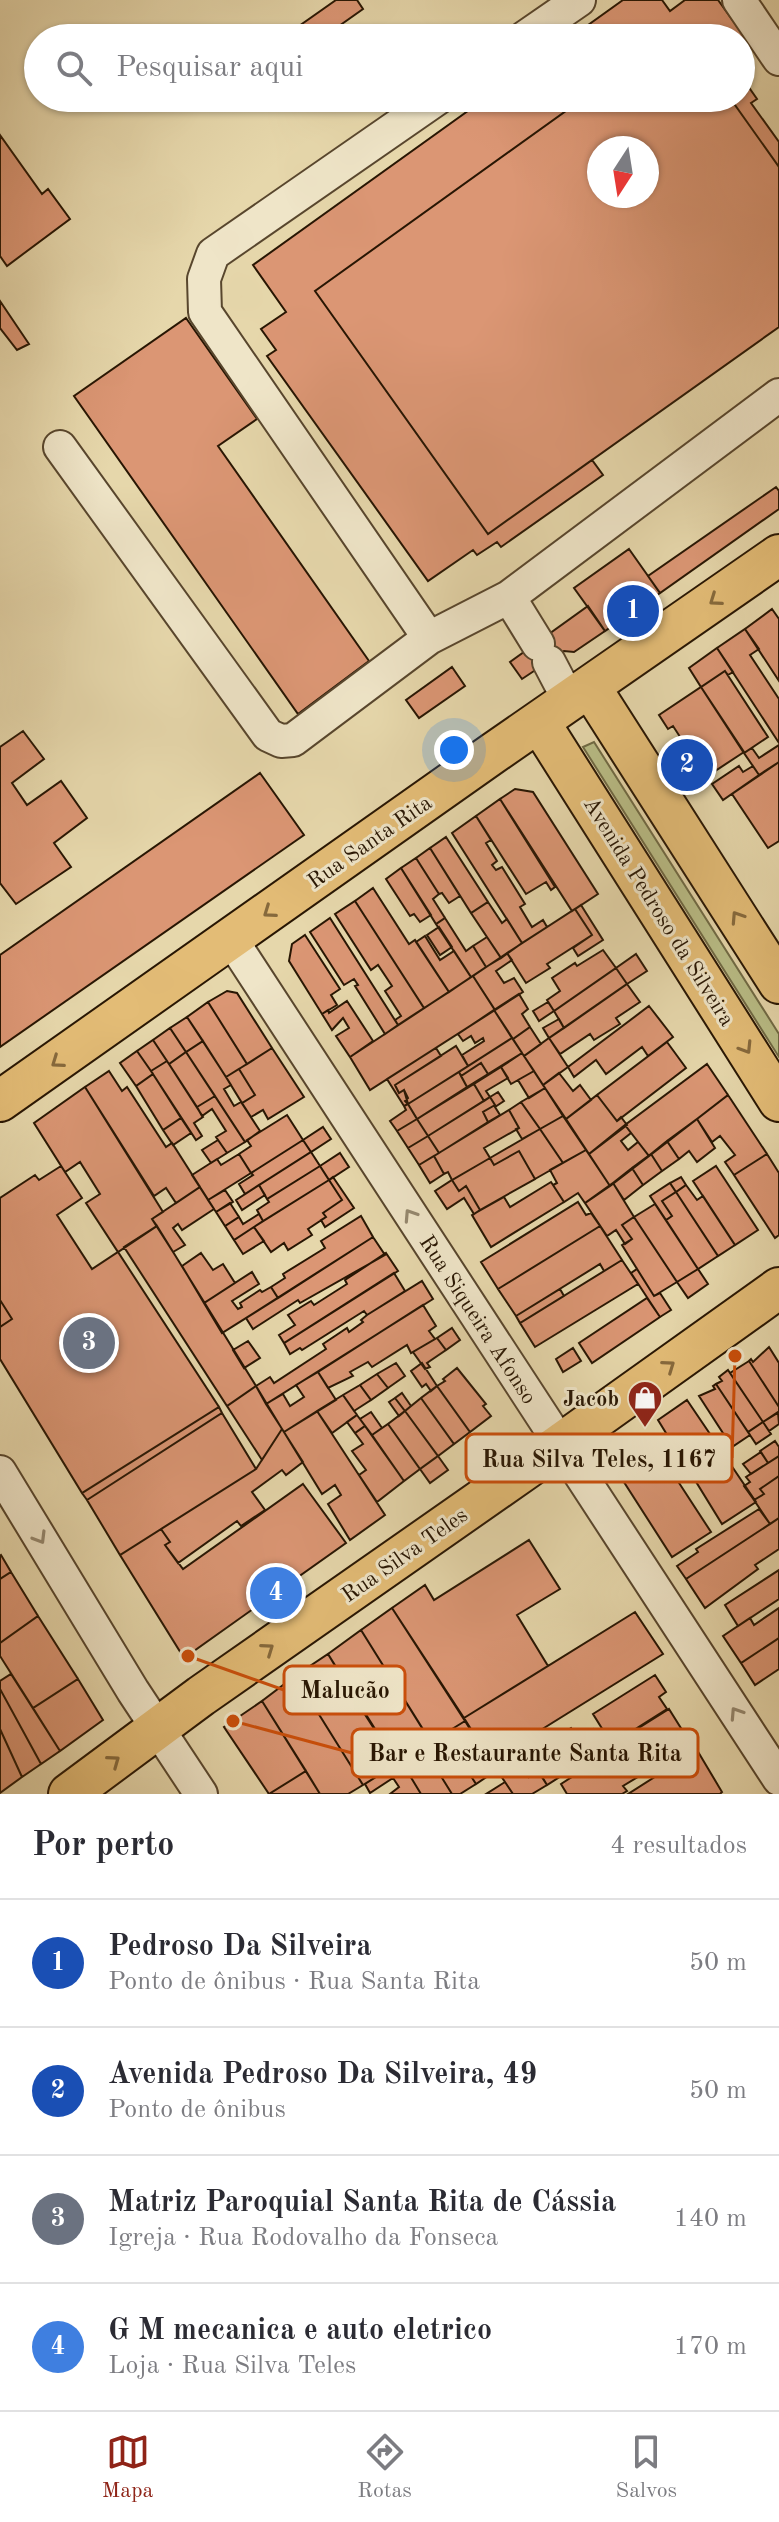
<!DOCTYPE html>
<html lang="pt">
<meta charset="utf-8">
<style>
:root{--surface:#fff;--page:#f2f2f3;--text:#2b2b33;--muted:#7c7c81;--line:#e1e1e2;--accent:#8f2418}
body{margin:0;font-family:"Old Standard TT",serif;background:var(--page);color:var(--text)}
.compass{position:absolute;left:587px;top:136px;width:72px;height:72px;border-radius:50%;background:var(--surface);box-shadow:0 2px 6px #0004;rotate:192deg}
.you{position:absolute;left:454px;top:750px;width:28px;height:28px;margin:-20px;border:6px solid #fff;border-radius:50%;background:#1a73e8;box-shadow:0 0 0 12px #1a73e833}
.badge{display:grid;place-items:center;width:52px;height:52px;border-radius:50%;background:var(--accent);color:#fff;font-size:26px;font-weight:700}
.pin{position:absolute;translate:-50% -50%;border:4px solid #fff;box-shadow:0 2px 8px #0006}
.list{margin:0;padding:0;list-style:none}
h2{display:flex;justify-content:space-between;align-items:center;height:104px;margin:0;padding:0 32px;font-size:34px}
h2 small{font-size:26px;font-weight:400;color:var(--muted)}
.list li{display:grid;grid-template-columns:52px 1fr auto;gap:24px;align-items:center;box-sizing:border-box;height:128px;padding:0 32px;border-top:2px solid var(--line)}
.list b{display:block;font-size:30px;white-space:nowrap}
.list p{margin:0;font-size:26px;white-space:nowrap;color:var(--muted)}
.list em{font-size:26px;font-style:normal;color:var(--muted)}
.icon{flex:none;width:44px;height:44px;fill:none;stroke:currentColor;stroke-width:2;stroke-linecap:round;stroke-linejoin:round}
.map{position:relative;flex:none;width:779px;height:1794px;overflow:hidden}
.search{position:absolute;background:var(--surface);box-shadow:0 2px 6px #0004;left:24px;right:24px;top:24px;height:88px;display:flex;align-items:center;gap:20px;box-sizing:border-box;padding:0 28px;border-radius:44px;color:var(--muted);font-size:30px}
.sheet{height:616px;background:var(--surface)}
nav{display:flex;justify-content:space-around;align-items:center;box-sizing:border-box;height:112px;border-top:2px solid var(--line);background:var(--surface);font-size:22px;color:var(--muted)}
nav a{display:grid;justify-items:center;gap:4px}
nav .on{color:var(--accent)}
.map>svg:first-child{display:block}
</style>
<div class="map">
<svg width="779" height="1794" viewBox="0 0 779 1794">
<rect width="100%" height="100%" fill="#e6d7ab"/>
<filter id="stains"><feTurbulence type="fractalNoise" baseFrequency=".0025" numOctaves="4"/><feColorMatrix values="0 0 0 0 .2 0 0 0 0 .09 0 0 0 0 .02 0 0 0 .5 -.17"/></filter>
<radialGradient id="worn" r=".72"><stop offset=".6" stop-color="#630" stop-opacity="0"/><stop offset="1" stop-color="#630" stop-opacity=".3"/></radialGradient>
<!-- green -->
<path fill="#b9bd86" stroke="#706a44" stroke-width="2" d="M594,742l185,292v23l-196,-310z"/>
<!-- building -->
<path fill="#db9674" stroke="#281603" stroke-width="2" fill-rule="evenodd" d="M336,0h21l6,9 -41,29h-40z
M623,0h39l8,11 15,-11h33l34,47 -11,7v-16h-54l-6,-9 -12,9h-99z
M741,76l16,23 -6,4 28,39v25l-49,-69h11z
M486,98h98l-269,193 173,243 104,-74 11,15 -102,72 -4,-5 -20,13 -4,-5 -45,31 -161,-225 9,-6 -15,-21 25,-17 -33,-47z
M584,98h146l49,69v160l-291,207 -173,-243zM599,148h48v48h-48z
M0,135l42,59 6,-5 22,30 -63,47 -7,-10z
M0,301l29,43 -12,6 -17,-22z
M186,318l71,101 -39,27 151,215 -71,53 -224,-318z
M776,487l3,4v18l-119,84 -12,-17z
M629,549l31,44 -55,38 -31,-43z
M588,606l17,25 -31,21 -10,-1 -42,28 -12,-17z
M772,609l7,10v62l-34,-52z
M745,629l14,20 -9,6 29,44v44l-62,-95z
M717,648l16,24 -5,3 -3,-4 -24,16 -12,-19z
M452,667l13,19 -46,32 -13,-18z
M725,671l43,66 -24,16 -43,-66z
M701,687l43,65 -38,25 -33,-51 -5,3 -9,-14z
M23,731l21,28 -32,24 15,22 34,-24 26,37 -33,25 17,24 -55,37 -16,-21v-136z
M779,745v17l-20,13 -15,-22 8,-5 7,10z
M779,762v79l-11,7 -36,-54z
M739,766l4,6 10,-6 6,9 -36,25 -11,-16z
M260,773l44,62 -304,212v-92z
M515,789l18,3 65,102 -26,17 -72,-112z
M500,799l55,88 -4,3 -5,-8 -20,12 -50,-78z
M476,816l15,24 -5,3 11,18 -5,4 4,5 6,-3 23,37 -5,3 12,20 11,-7 4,7 -25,16 -70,-110z
M446,837l42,65 -17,11 -41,-65z
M430,848l30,48 -11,7 -7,-10 -3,1 -23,-36z
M416,858l23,36 -6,5 12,19 -9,6 -35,-56z
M401,868l30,47 -11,7 -6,-8 -4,2 -24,-37z
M373,888l36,56 6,-4 34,52 -25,16 -69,-107z
M355,901l69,107 -26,17 -3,-5 6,-4 -16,-25 7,-5 -14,-21 -7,5 -36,-56z
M488,902l14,21 5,-4 15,24 -21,15 -30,-45z
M581,905l22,35 -25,16 -5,-8 19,-13 -17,-26z
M575,909l17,26 -45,29 3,4 -24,15 -19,-30z
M330,918l68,107 -13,9 -30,-48 3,-1 -4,-6 -10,6 -34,-53z
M445,918l21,33 7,-5 13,21 -15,10 -35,-53z
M439,927l13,20 -12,8 -13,-20z
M305,935l35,54 -9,6 6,10 -15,9 -33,-53 3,-17z
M425,936l15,24 14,-9 17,26 -22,15 -33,-50z
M487,937l14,21 -15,9 -13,-21z
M603,950l13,18 -62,43 -7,-11 13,-9 -8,-13 23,-15 2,3z
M507,953l5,7 -16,11 8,12 10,-5 9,14 -28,18 -22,-34z
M636,954l11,17 -20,13 -11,-16z
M616,968l11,16 -63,44 -10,-17z
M473,976l22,34 -125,80 -20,-33z
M627,984l13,18 -24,16 4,6 -26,16 -4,-6 -30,20 -11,-16z
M227,991l10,2 35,55 -25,16 -39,-62z
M519,994l9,15 -6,5 8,13 -17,12 -19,-29z
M347,1001l26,40 -23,16 -14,-21 13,-8 -6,-10 -11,12 -10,-16 6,-4 1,3z
M208,1002l39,62 -21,13 -39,-60z
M548,1002l6,9 -15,10 -6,-10z
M649,1006l24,31 -25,19 -6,-9 -36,27 -10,-14 -22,17 -6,-10z
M494,1010l18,28 -44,28 -6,-11 22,-14 -1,-3 -8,5 -4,-7 -8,5 -5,-7z
M187,1017l16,24 -17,11 -16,-24z
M559,1019l5,9 -15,10 -6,-10z
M530,1027l11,17 -17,12 -11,-17z
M170,1028l16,24 -17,12 -16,-24z
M512,1038l10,15 -34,21 -7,-11 -20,13 -2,-4z
M549,1038l19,29 -25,18 -19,-29z
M153,1040l14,21 -16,10 -14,-20z
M203,1041l28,44 -7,4 10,17 7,-4 19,29 -15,11 -59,-90z
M667,1042l19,26 -69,53 -20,-26z
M456,1046l12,20 -60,38 -4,-14 -5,3 -4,-8z
M272,1048l32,49 -36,22 -5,-9 -12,7 -9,-14 13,-8 -16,-26z
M436,1048l5,8 -46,29 4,8 5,-3 4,8 -3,3 3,3 -4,2 -17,-27z
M137,1051l16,23 -17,12 -16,-23z
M186,1052l29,44 -18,11 -28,-43z
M522,1053l12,18 -23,13 -10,-17z
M167,1061l36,56 -9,6 8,13 -6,4 -45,-69z
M481,1063l7,11 -21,13 -6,-11z
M707,1064l21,31 -79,61 -24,-31z
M501,1067l7,11 -22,13 4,6 -6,4 -10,-17z
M239,1069l16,26 -13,8 -16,-26z
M109,1071l13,20 5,-4 39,60 6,-4 28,44 -24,16 -10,-15 -12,8 -69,-109z
M534,1071l11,17 -16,10 -11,-18z
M459,1072l8,15 -50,32 -9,-15z
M559,1073l14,18 7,-6 11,15 -25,19 -23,-34z
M153,1074l28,44 -18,12 -27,-44z
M474,1084l10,17 -56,35 -11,-17z
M85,1087l78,125 -11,7 5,7 -39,26 -32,-49 14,-9 -20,-32 -15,10 -31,-49z
M545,1088l18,28 -23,13 -19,-27z
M498,1092l6,9 -9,6 5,8 -12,7 -5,-10 12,-7 -5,-8z
M597,1095l20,26 4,-4 6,8 -38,29 -23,-35z
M728,1095l39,59 -33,21 -9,-13 10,-7 -15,-19 -8,6 -15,-23z
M215,1096l30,46 -18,11 -11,-16 10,-6 -14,-22 -10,7 -5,-9z
M490,1097l5,8 -12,7 5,10 -49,31 -11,-17z
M521,1102l19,27 -18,10 -6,-10 3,-1 -10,-18z
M408,1104l9,15 -20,12 -7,-10 16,-11 -2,-4z
M509,1110l10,18 -35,20 6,10 -38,22 -4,-8 -4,2 -10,-18z
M287,1115l16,25 -52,33 -12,-19 12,-8 -4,-6z
M563,1116l23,34 -23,13 -23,-34z
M181,1118l10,15 -18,12 -10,-15z
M417,1119l11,17 -20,12 -11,-17z
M697,1119l18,29 -18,14 -8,-11 -10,8 -12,-18z
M625,1125l6,8 -10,8 7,9 10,-8 11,14 -39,30 -21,-32z
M323,1127l8,12 -20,13 -8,-12z
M540,1129l23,34 -28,16 -16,-28 -25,14 -4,-7z
M428,1136l11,17 -20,12 -11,-17z
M218,1140l9,13 -16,10 -9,-13z
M303,1140l8,12 -66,42 -6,-10 14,-9 -2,-2z
M667,1141l12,18 -17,12 -11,-17z
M586,1150l24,36 -25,17 -7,-10 -14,9 -11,-17 4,-2 -7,-13z
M519,1151l16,28 -55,31 -14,-24 -7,5 -7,-11 38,-22 4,7z
M311,1152l9,14 -53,33 -8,-14z
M340,1153l9,14 -20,13 -9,-14z
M239,1154l12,19 -43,27 -16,-25 25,-16 4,6z
M651,1154l11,17 -19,14 -11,-17z
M767,1154l12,19v62l-4,3 -41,-63z
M434,1156l10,18 -14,9 -11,-18z
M61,1166l21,32 -25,17 35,54 26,-17 101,155 -137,86 -82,-134v-32l12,-8 -12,-19v-102l35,-23 4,5z
M320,1166l9,14 -66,41 -6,-11 12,-8 -2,-3z
M716,1166l42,64 -23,15 -42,-64z
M632,1168l11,17 -19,15 -11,-17z
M333,1177l21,31 -29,19 -4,-7 5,-3 -3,-4 19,-13 -13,-20z
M681,1177l5,8 -10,7 -6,-9z
M329,1180l13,20 -19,13 3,4 -18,12 4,6 -24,15 -4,-7 -13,9 -17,-25z
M452,1180l7,11 7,-5 14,24 -6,4 -10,-16 -17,11 -12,-18z
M551,1182l13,20 -73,45 -19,-32 32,-18 6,10z
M613,1183l21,34 -12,8 10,14 -7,5 -9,-14 -9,6 -22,-33z
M670,1183l6,9 -14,9 10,15 -6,4 -16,-24z
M259,1185l6,10 -23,15 -6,-10z
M686,1185l11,15 6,-4 32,49 -17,11 -42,-64z
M200,1187l14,22 -32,21 -4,-6 -5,4 12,17 -12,7 -21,-33z
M225,1190l8,12 -17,10 -8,-12z
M676,1192l42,64 -20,13 -32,-49 6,-4 -10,-15z
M578,1202l8,13 5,-2 9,13 -102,63 -17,-27z
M230,1203l9,14 -14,9 -9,-14z
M655,1204l43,65 -21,13 -43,-65z
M259,1214l4,7 -29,19 -9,-14 14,-9 4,7z
M361,1216l12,21 -95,61 -7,-11 14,-9 -2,-4 42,-26 -4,-7z
M634,1217l43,65 -23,14 -32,-51 10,-6 -10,-14z
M157,1226l99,160 -29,20 -103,-159z
M600,1226l22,34 -18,11 -4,-7 -84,52 -18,-27z
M254,1227l10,14 -21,13 -9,-14z
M373,1237l12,18 -85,48 -2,-3 -45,29 -7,-11z
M201,1253l12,17 10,-6 12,19 -31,20 -22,-37z
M386,1253l12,18 -114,72 -5,-8 16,-10 -7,-10 23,-14 3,4 33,-21 -2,-4z
M622,1260l16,24 -103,63 -15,-24z
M637,1269l17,27 6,-3 11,17 -11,7 -29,-44z
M698,1269l10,15 -20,14 -11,-16z
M252,1272l7,12 -27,17 6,8 4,-2 -2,-4 20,-13 2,2 9,-5 7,11 -56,35 -18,-30z
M394,1273l11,18 -38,24 -3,-4 -62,39 -2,-2 -10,6 -6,-11z
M422,1281l11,18 -167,105 -10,-18 14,-9 4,6 52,-34 -3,-5 24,-16 2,4 14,-10 -2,-2 6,-5z
M560,1289l4,7 -44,27 -4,-7z
M647,1298l13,19 -68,46 -13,-20z
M0,1300l12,19 -12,8z
M423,1305l13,21 -7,5 6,8 -24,14 -4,-8 -35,22 -4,-5 -18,10 3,4 -25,12 -10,-16z
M452,1328l8,12 -14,10 -9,-12z
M437,1338l9,12 -19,13 3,4 -5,2 -12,-17z
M248,1341l12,17 -16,10 -11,-18z
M769,1347l10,16v44l-30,-46 2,-2 2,3z
M573,1348l8,13 -18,11 -7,-13z
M749,1361l30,46v5l-16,10 -33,-49z
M396,1363l9,13 -17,12 -11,-14z
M422,1363l15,23 -6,5 -5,-7 -4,3 -11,-16z
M457,1368l29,36 -3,2 8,10 -21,16 -33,-46 8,-5 -2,-2z
M728,1370l35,52 -15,10 -32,-48 6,-3 -3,-4z
M318,1372l18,28 -52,32 -18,-28 17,-10 7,12 14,-9 -8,-12z
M377,1374l11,14 -17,12 -11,-15z
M716,1384l34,51 -18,12 -33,-51 16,-7 -2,-3z
M360,1385l11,15 -17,11 -11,-16z
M256,1386l26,43 -20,31 -35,-54z
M437,1386l33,46 -16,12 -33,-46z
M402,1393l9,13 -6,5 -10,-13z
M343,1395l14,20 -25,18 -15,-22z
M395,1398l10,13 -6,5 -10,-14z
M421,1398l33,46 -16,12 -33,-45z
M687,1400l69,102 -34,22 -64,-104z
M219,1407l3,6 -135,87 -5,-7z
M317,1411l68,104 -35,25 -22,-36 13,-9 -6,-10 -13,9 -38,-62z
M405,1411l33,45 -18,13 -32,-45z
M371,1412l11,16 -10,7 -12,-16z
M778,1412l1,12 -10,7 -6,-9z
M222,1413l34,56 -136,86 -33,-55z
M357,1415l8,11 -10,7 -8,-11z
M763,1422l8,12 -15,10 -8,-12z
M388,1424l32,45 -16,12 -32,-46z
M365,1426l39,55 -27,21 -18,-27 7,-5 -14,-19 11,-7 -8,-11z
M282,1429l21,33 -17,13 -4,-5 -30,22 13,18 -24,16 -4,-5 -59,42 -13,-18 5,-3 -9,-13 95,-60z
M638,1435l10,15 7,-4 56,86 -39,25 -59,-92 2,-15z
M775,1441l4,6v9l-11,7 -8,-12z
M761,1452l7,11 -17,11 -8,-10z
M438,1456l10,14 -18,13 -10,-14z
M779,1456v20l-19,13 4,5 -10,6 -10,-14 6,-4 -4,-5z
M779,1476v42l-9,6 -16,-24 10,-6 -4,-5z
M303,1484l43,59 -162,115 -64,-103 41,-26 9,13 -5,3 18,24z
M759,1509l11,15 -84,55 -9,-13 21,-14 -2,-3z
M779,1518v31l-24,16 3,4 -53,39 -19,-29z
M529,1540l31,49 -43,26 31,51 -84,52 -72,-110 33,-23 9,15z
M1,1555l10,17 -11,7v-23z
M779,1570v29l-41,27 -13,-21z
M11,1572l27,44 -38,27v-64z
M392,1608l73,113 -34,21 -70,-112z
M779,1608v30l-38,25 -18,-27 27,-18 4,7z
M635,1612l28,42 -172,107 -27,-43z
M38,1616l40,63 -45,29 -33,-52v-13z
M361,1630l61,98 -34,22 -24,-37 21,-13 -13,-21 -21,13 -23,-38z
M779,1638v31l-24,16 -14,-22z
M328,1654l69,110 -34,21 -68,-109z
M11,1674l49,77 -19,13 -41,-75v-8z
M655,1675l11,17 -7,5 8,12 -68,43 -12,-19 6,-4 7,10 6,-4 -13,-21z
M295,1676l68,109 -15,9h-28l-58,-93z
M78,1679l25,41 -43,31 -27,-43z
M0,1689l41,75 -19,13 -22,-48z
M262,1701l44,70 -37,23 -45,-67z
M669,1709l25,40 -44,27 -4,-4 -23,14 4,5 -5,3h-55l-6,-10 37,-24 -4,-4z
M465,1721l5,8 -7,5 6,9 7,-5 21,32 -21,14 -32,-50z
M422,1728l9,14 -34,22 -9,-14z
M571,1728l7,11 9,-6 12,19 -52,33 -12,-20 7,-4 6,10 3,-3 -12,-20z
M0,1729l22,48 -22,16z
M444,1734l32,50 -16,10h-8l-18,-29 9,-5 -5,-8 -9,5 -6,-10z
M517,1745l10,16 1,5 -4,2 5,9 9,-6 9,14 -15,9h-19l-22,-33z
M423,1747l6,10 -11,7 6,8 10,-7 18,29h-31l-20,-33z
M697,1750l25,42 -2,2h-92z
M401,1761l20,33h-31l9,-7 -6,-9 -23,15 -5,-9z
M306,1771l14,23h-51z
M505,1782l8,12h-27z"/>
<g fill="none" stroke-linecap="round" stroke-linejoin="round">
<defs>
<path id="minor" d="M739,0l40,59
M524,38l55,-38
M438,98l-225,156 -9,25 1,33 224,326 80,-41 270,-202
M60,447l208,288 13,6 12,-1 136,-102
M509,597l29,47
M549,662l11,21
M231,939l548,840
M0,1472l133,219 68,103"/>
<path id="major" d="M590,687l189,296
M539,722l240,379
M0,1101l492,-347 287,-199
M69,1794l132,-98 326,-228 252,-180"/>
</defs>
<!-- minor casing -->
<use href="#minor" stroke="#58462d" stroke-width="36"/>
<!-- major casing -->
<use href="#major" stroke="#281603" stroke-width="44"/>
<!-- minor -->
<use href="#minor" stroke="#efe5c8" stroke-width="32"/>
<!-- major -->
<use href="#major" stroke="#e3bc76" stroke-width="40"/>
</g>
<!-- one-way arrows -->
<defs><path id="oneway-chevron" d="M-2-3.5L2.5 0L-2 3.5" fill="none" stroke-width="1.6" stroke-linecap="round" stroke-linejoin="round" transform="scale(2)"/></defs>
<g stroke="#86693c">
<use href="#oneway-chevron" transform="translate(715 600) rotate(145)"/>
<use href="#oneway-chevron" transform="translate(269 912) rotate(145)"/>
<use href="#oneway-chevron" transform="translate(737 917) rotate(-123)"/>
<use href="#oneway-chevron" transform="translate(746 1048) rotate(58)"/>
<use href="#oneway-chevron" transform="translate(57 1062) rotate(145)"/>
<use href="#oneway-chevron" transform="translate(669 1366) rotate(-35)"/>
<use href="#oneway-chevron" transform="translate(268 1649) rotate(-35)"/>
<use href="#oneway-chevron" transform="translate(114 1761) rotate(-36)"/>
</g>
<g stroke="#95886f">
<use href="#oneway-chevron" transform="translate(410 1215) rotate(-123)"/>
<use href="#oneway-chevron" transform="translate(40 1538) rotate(59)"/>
<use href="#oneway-chevron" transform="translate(736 1713) rotate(-123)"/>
</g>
<!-- icons -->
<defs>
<symbol id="shop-pin" viewBox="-11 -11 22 30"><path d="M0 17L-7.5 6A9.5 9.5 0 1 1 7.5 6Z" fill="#8f2418" stroke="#efe5c8"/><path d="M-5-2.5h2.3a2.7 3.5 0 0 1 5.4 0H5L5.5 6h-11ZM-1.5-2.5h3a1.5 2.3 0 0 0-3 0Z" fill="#fff"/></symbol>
</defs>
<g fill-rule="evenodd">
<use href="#shop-pin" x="625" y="1378" width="40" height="54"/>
</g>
<g text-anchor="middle" stroke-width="6" stroke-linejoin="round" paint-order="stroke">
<!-- street labels -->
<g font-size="22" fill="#281603" stroke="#efe5c8">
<text transform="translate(369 841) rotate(-35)" y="8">Rua Santa Rita</text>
<text transform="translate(660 911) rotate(58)" y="8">Avenida Pedroso da Silveira</text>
<text transform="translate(479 1319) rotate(57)" y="8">Rua Siqueira Afonso</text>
<text transform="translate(404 1554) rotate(-35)" y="8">Rua Silva Teles</text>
</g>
<!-- poi labels -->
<g font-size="22" font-weight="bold" fill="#281603" stroke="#efe5c8" text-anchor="end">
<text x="619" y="1406">Jacob</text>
</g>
</g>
<!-- callouts -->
<path fill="none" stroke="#cb4f0b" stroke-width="3" d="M735 1356L732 1458M188 1656L284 1690M233 1721L352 1753"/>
<g fill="#cb4f0b" stroke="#efe5c8" stroke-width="3">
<circle cx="735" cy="1356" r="8"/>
<circle cx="188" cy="1656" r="8"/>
<circle cx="233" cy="1721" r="8"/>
</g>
<g fill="#efe5c8" stroke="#cb4f0b" stroke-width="3">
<rect x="466" y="1434" width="266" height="48" rx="8"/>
<rect x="284" y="1666" width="121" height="48" rx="8"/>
<rect x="352" y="1729" width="346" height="48" rx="8"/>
</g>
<g font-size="24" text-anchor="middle" font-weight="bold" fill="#281603">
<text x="599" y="1467">Rua Silva Teles, 1167</text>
<text x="345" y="1698">Malucão</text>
<text x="525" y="1761">Bar e Restaurante Santa Rita</text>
</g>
<rect width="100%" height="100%" filter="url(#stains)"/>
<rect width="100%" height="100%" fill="url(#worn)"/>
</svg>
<svg class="compass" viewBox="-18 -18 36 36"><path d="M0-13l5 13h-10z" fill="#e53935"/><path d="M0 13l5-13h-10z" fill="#7c7c81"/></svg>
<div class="you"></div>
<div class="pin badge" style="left:633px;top:611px;background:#1a4fb4">1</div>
<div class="pin badge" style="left:687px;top:765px;background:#1a4fb4">2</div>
<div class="pin badge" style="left:89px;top:1343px;background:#6b7280">3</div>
<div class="pin badge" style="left:276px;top:1593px;background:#3f7fe0">4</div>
<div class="search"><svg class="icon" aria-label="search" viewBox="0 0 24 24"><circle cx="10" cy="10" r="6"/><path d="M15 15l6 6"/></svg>Pesquisar aqui</div>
</div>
<section class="sheet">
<h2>Por perto<small>4 resultados</small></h2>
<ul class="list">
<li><span class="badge" style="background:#1a4fb4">1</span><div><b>Pedroso Da Silveira</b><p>Ponto de ônibus · Rua Santa Rita</p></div><em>50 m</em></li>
<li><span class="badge" style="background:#1a4fb4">2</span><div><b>Avenida Pedroso Da Silveira, 49</b><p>Ponto de ônibus</p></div><em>50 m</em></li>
<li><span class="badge" style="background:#6b7280">3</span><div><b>Matriz Paroquial Santa Rita de Cássia</b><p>Igreja · Rua Rodovalho da Fonseca</p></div><em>140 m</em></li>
<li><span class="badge" style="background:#3f7fe0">4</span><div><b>G M mecanica e auto eletrico</b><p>Loja · Rua Silva Teles</p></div><em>170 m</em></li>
</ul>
</section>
<nav>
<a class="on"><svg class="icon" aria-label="map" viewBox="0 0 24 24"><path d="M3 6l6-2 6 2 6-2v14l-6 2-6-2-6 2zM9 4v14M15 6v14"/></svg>Mapa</a>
<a><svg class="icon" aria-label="directions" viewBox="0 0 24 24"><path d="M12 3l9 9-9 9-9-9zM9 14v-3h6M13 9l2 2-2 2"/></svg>Rotas</a>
<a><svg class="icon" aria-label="saved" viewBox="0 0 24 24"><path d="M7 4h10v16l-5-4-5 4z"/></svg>Salvos</a>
</nav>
